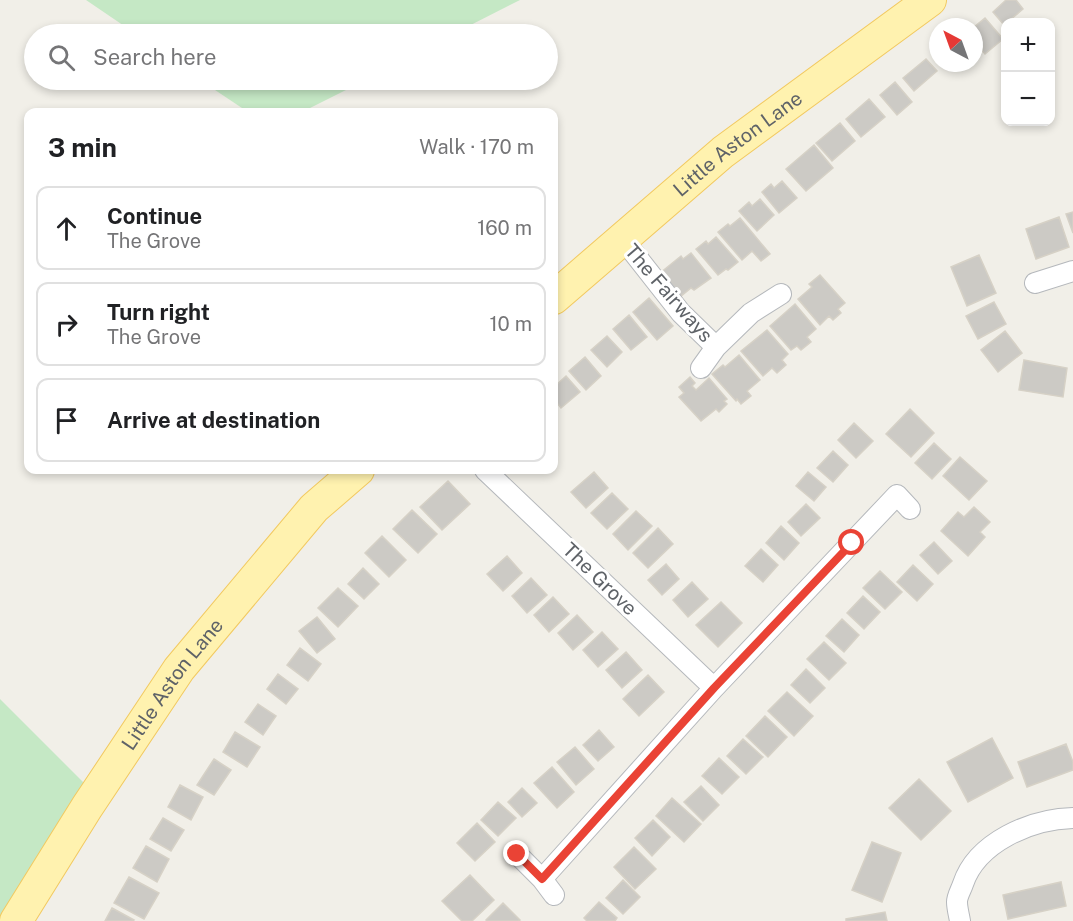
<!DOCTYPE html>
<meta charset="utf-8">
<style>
:root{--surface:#fff;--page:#f6f6f6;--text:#202124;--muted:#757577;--line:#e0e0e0}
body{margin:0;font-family:"Public Sans",sans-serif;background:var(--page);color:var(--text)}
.controls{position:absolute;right:18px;top:18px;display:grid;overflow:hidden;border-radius:12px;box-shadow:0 3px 9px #0003}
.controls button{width:54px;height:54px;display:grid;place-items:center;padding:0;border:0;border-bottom:2px solid var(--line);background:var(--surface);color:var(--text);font:30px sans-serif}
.compass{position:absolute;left:929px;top:18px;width:54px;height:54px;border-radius:50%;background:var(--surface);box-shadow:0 3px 9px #0003;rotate:319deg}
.stop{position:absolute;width:18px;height:18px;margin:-14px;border:4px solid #ea4335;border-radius:50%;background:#fff}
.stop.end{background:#ea4335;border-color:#fff;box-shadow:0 2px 6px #0008}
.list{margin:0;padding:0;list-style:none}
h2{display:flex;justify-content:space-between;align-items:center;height:78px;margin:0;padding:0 24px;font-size:26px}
h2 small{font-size:20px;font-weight:400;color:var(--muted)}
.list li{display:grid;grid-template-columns:39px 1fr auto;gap:18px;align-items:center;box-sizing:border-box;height:84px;margin:0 12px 12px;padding:0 12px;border:2px solid var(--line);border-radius:12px}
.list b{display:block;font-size:22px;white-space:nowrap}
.list p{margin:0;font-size:20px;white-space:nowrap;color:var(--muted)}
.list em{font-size:20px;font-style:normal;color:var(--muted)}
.icon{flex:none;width:33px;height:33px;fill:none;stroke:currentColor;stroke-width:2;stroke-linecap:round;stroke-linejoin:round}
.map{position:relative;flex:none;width:1073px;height:921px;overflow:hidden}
.search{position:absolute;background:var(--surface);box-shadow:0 3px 9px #0003;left:24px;top:24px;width:534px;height:66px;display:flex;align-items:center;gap:15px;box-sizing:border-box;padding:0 21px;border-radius:33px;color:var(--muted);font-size:22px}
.panel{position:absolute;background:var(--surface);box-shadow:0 3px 9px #0003;left:24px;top:108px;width:534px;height:366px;border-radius:12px}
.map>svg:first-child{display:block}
</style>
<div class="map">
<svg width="1073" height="921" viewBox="0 0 1073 921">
<rect width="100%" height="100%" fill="#f1efe8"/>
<!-- green -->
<path fill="#c5e8c5" d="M86,0h434l-67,34h-317z
M200,80h166l-64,32h-54z
M0,699l84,84 -84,135z"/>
<!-- building -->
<path fill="#cccac5" stroke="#d6d1c6" stroke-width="1.5" d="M1006,0h10l7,9 -19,16 -11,-13z
M985,18l18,21 -18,15 -11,-13v-14z
M926,59l11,12 -23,20 -11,-13z
M895,82l17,20 -15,13 -17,-20z
M869,99l16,18 -24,20 -15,-18z
M840,123l15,18 -23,20 -16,-18z
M814,145l19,23 -27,23 -20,-22z
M782,181l15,17 -18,15 -17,-21 9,-8 3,4z
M760,199l14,16 -17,16 -18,-20 10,-9 3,4z
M1073,212v21l-7,-19z
M1059,217l10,30 -33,12 -10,-30z
M740,218l30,36 -9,7 -9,-10 -10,9 -24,-28 10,-8 2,2z
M716,237l22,25 -10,8 -2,-1 -8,6 -22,-26 10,-8 2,3z
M691,253l20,25 -17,12 -3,-2 -11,9 -20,-24 21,-17 2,3z
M979,255l17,38 -29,13 -16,-39z
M820,275l25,28 -7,6 3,4 -8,7 -4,-4 -9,9 -22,-26 14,-12 -3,-3z
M649,298l24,28 -16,14 -24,-28z
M994,302l12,22 -28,15 -12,-23z
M795,304l21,25 -9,8 4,5 -10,8 -4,-4 -6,4 -21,-24z
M629,315l18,22 -16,13 -18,-21z
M767,330l21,24 -6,6 4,5 -9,8 -5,-5 -9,8 -22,-25z
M1005,331l17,22 -24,19 -17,-22z
M607,336l15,16 -15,15 -16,-17z
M739,355l21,25 -13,11 4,5 -10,8 -4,-5 -1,2 -24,-27 11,-9 2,2z
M585,357l16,19 -15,14 -17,-19z
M1024,360l43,8 -4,29 -44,-7z
M566,376l14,16 -19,16 -7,-9v-12z
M690,377l5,6 -3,3 4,4 13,-12 18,21 -3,2 3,3 -8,8 -3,-3 -15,12 -22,-24 5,-4 -5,-6z
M910,409l24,24 -23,24 -25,-23z
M854,423l19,18 -17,17 -18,-18z
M934,443l17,16 -19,20 -17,-16z
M833,451l15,14 -15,17 -16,-14z
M960,457l27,24 -18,19 -26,-24z
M594,472l14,16 -22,20 -15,-16z
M808,472l18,15 -12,14 -18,-15z
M448,481l22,23 -28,26 -22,-23z
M612,493l16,16 -21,20 -16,-16z
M806,504l14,14 -19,18 -13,-14z
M974,507l16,15 -10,10 5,5 -17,19 -27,-25 17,-19 6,5z
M412,510l25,24 -19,19 -25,-24z
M636,511l16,15 -24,24 -15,-16z
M781,526l18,17 -15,17 -18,-17z
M658,528l15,16 -25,24 -15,-15z
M382,536l24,24 -17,17 -24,-24z
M934,542l18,19 -14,13 -18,-19z
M761,549l17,16 -15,17 -18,-16z
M507,556l15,17 -19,18 -16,-17z
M666,564l13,15 -17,16 -14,-15z
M913,565l20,19 -16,17 -20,-19z
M363,568l16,16 -15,15 -16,-15z
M880,571l22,21 -17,17 -22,-21z
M531,578l16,17 -20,18 -15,-17z
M692,582l16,17 -20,18 -15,-17z
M338,588l20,18 -20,21 -20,-19z
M863,596l17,16 -16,17 -17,-16z
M553,597l16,17 -20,18 -15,-17z
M721,602l21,21 -24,24 -22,-22z
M577,615l16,17 -20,18 -15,-17z
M317,617l18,22 -18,14 -18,-22z
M842,619l17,16 -15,17 -18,-16z
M602,632l16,17 -20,18 -15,-17z
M824,642l22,21 -17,17 -22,-21z
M300,648l21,16 -13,17 -21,-16z
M626,652l16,18 -20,18 -16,-18z
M806,669l19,19 -15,15 -19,-18z
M278,674l20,15 -12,15 -19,-15z
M648,675l16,17 -25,24 -16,-17z
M787,692l26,24 -19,20 -26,-25z
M258,704l18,12 -13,19 -18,-13z
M765,716l22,21 -19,20 -22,-21z
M599,730l15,17 -16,14 -15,-16z
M235,732l25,15 -13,20 -24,-15z
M992,738l21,40 -45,24 -21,-40z
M743,739l20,18 -17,17 -19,-18z
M1066,744l7,18v8l-46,17 -9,-25z
M575,747l19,22 -18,16 -19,-23z
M719,758l20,19 -17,17 -20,-18z
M214,759l17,11 -17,25 -17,-10z
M552,767l22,25 -17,16 -23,-25z
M919,779l32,32 -30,29 -32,-32z
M180,785l23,12 -12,23 -23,-13z
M701,786l18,19 -16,16 -19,-19z
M522,788l15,15 -15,14 -14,-15z
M672,798l29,26 -17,18 -28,-26z
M498,802l18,16 -18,18 -17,-16z
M163,818l21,12 -13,21 -21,-12z
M653,820l17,17 -18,19 -17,-18z
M477,823l18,19 -20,19 -18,-18z
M872,842l29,11 -19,49 -30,-12z
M146,846l23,13 -12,23 -24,-14z
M634,847l22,22 -21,20 -21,-22z
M470,875l24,25 -22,21h-10l-20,-20z
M129,877l30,16 -15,26 -30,-16z
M623,880l17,17 -17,17 -17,-16z
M1061,882l5,24 -58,13 -5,-24z
M599,902l18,16 -2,3h-28l-3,-3z
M503,903l17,17 -2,1h-31l-1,-1z
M112,908l22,12 -1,1h-28z
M885,912l2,9h-41v-2z"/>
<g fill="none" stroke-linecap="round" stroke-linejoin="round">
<defs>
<path id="minor" d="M622,238l59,75 35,34
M1035,283l38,-12
M701,368l15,-21 35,-34 30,-19
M485,470l229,218
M517,854l25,25 172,-191 183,-193 13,14
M542,879l12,16
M960,921c-1,-6 -3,-13 -3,-19 0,-6 4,-12 6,-18 14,-42 68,-65 110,-66"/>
<g id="primary">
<path id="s1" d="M554,298l169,-146 207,-152"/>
<path id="s2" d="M16,921l71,-114 92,-138 135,-161 44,-38"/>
</g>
</defs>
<!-- minor casing -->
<use href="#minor" stroke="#b5b8bc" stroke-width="22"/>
<!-- primary casing -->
<use href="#primary" stroke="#f2c960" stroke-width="34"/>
<!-- minor -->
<use href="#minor" stroke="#fff" stroke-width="20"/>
<!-- primary -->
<use href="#primary" stroke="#fff2af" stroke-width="32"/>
</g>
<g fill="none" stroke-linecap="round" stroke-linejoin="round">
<!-- route -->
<path stroke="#ea4335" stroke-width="8" d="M517,854l25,25 172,-191 138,-145"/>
</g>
<g text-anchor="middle" stroke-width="6" stroke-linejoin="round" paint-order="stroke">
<!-- street labels -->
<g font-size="20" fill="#5f6368" stroke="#fff">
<text dy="7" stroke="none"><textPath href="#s1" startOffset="240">Little Aston Lane</textPath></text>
<text transform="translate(669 293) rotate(49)" y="7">The Fairways</text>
<text transform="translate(600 579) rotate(44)" y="7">The Grove</text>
<text dy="7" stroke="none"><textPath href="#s2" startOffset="284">Little Aston Lane</textPath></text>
</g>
</g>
</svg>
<div class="controls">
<button>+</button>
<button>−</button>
</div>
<svg class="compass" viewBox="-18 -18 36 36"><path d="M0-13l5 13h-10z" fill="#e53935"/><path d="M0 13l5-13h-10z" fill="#757577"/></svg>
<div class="stop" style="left:852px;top:543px"></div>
<div class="stop end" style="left:517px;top:854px"></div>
<div class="search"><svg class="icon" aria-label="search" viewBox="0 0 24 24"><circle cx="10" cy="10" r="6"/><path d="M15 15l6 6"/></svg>Search here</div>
<section class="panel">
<h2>3 min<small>Walk · 170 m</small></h2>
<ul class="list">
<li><svg class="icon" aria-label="ahead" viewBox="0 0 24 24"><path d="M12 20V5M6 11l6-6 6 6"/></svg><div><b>Continue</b><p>The Grove</p></div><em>160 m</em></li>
<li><svg class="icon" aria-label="right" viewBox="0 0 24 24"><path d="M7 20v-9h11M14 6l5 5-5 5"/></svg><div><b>Turn right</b><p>The Grove</p></div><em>10 m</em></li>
<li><svg class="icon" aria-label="arrive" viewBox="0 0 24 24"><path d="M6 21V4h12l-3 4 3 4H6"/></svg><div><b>Arrive at destination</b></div></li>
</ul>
</section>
</div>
